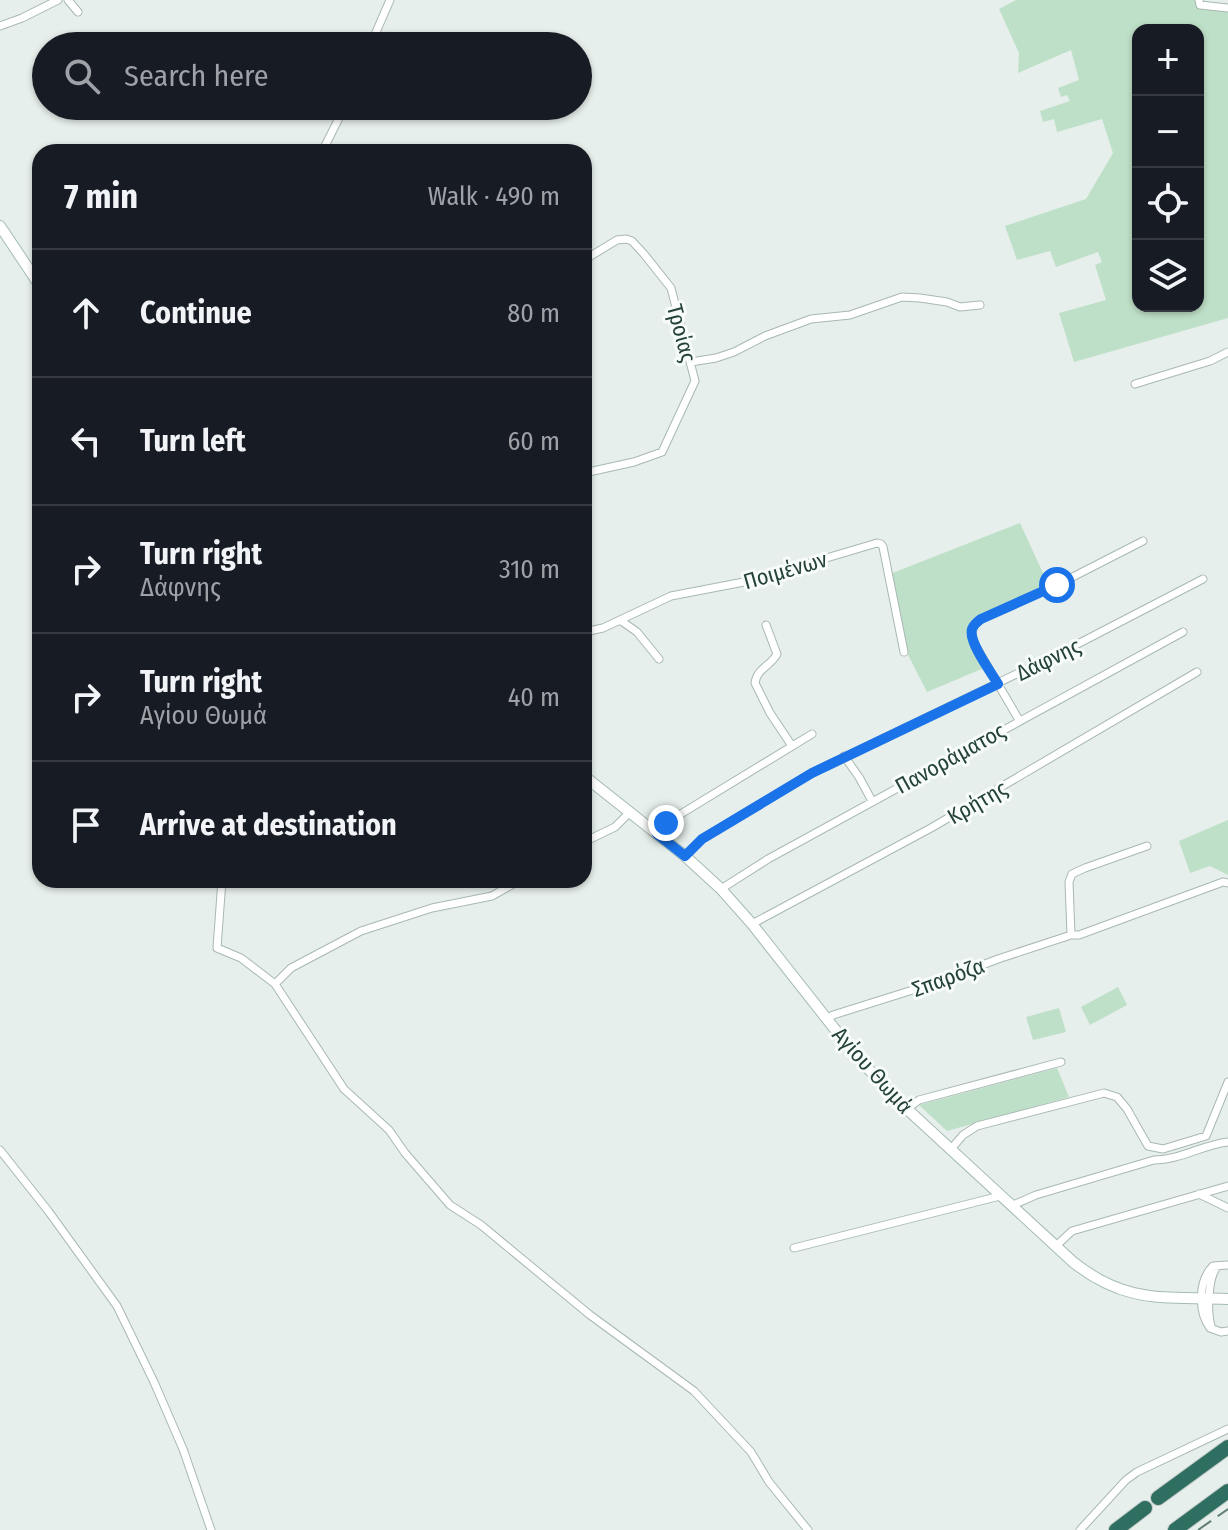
<!DOCTYPE html>
<meta charset="utf-8">
<style>
:root{--surface:#171b24;--page:#242831;--text:#f1f3f6;--muted:#9ea1a6;--line:#363941}
body{margin:0;font-family:"Fira Sans Condensed",sans-serif;background:var(--page);color:var(--text)}
.controls{position:absolute;right:24px;top:24px;display:grid;overflow:hidden;border-radius:16px;box-shadow:0 2px 6px #0004}
.controls button{width:72px;height:72px;display:grid;place-items:center;padding:0;border:0;border-bottom:2px solid var(--line);background:var(--surface);color:var(--text);font:40px sans-serif}
.stop{position:absolute;width:24px;height:24px;margin:-18px;border:6px solid #1a73e8;border-radius:50%;background:#fff}
.stop.end{background:#1a73e8;border-color:#fff;box-shadow:0 2px 8px #0008}
.list{margin:0;padding:0;list-style:none}
h2{display:flex;justify-content:space-between;align-items:center;height:104px;margin:0;padding:0 32px;font-size:34px}
h2 small{font-size:26px;font-weight:400;color:var(--muted)}
.list li{display:grid;grid-template-columns:52px 1fr auto;gap:24px;align-items:center;box-sizing:border-box;height:128px;padding:0 32px;border-top:2px solid var(--line)}
.list b{display:block;font-size:30px;white-space:nowrap}
.list p{margin:0;font-size:26px;white-space:nowrap;color:var(--muted)}
.list em{font-size:26px;font-style:normal;color:var(--muted)}
.icon{flex:none;width:44px;height:44px;fill:none;stroke:currentColor;stroke-width:2;stroke-linecap:round;stroke-linejoin:round}
.map{position:relative;flex:none;width:1228px;height:1530px;overflow:hidden}
.search{position:absolute;background:var(--surface);box-shadow:0 2px 6px #0004;left:32px;top:32px;width:560px;height:88px;display:flex;align-items:center;gap:20px;box-sizing:border-box;padding:0 28px;border-radius:44px;color:var(--muted);font-size:30px}
.panel{position:absolute;background:var(--surface);box-shadow:0 2px 6px #0004;left:32px;top:144px;width:560px;height:744px;border-radius:24px}
.map>svg:first-child{display:block}
</style>
<div class="map">
<svg width="1228" height="1530" viewBox="0 0 1228 1530">
<rect width="100%" height="100%" fill="#e6efeb"/>
<!-- green -->
<path fill="#bfe0c8" fill-rule="evenodd" d="M1016,0h180l4,8 28,1v309l-154,44 -15,-49 47,-13 -11,-35 7,-3 -4,-10 -42,15 -6,-16 -33,9 -12,-34 81,-27 27,-46 -11,-34 -45,13 -3,-13 -11,3 -3,-11 30,-10 -3,-6 -6,2 -3,-9 21,-8 -8,-30 -53,23 1,-20 -20,-44zM1138,30h60v276h-60z
M1020,523l29,63 -72,32 -8,8 -2,9 17,33 -57,24 -22,-43 -15,-75z
M1228,820v55l-18,-9 -20,7 -11,-32z
M1118,987l9,18 -37,20 -9,-18z
M1059,1008l7,24 -33,8 -7,-23z
M1057,1068l12,29 -122,34 -28,-26z"/>
<g fill="none" stroke-linecap="round" stroke-linejoin="round">
<defs>
<path id="minor" d="M68,0l10,12
M1199,0l1,5 28,3
M0,26l22,-8 36,-18
M370,46l20,-46
M322,152l23,-46
M584,260l33,-20 9,-1 6,2 12,13 27,34 24,93 -33,71 -28,10 -50,11
M691,362l25,-4 18,-6 31,-16 46,-17 39,-4 52,-18 18,1 27,4 13,5 20,-2
M1135,384l75,-23 18,-9
M620,620l17,12 22,27
M766,625l11,29c-6,12 -20,14 -22,29l15,30 22,33
M584,632l19,-4 68,-32 78,-15 128,-38 4,1 2,3 21,105
M1019,720l-45,-77c-3,-11 -3,-16 7,-24l76,-34 86,-44
M844,756l15,21 13,24
M657,834l9,-11 146,-89
M584,842l31,-15 15,-15
M685,856l17,-17 110,-66 256,-124 135,-70
M222,880l-5,68 24,10 34,26 16,-16 70,-37 71,-23 60,-12 28,-16
M721,889l47,-30 415,-227
M752,924l179,-96 266,-156
M1071,935l-2,-53 3,-8 13,-6 62,-22
M275,984l69,105 45,41 16,23 45,52 31,20 109,90 104,76 57,61 18,30 39,48
M827,1019l6,-4 102,-32 63,-24 73,-24h8l144,-53 5,1
M907,1109l12,-9 142,-38
M951,1149l12,-14 14,-9 127,-33 13,4 10,12 21,37 15,3 43,-13 22,-54
M0,1150l49,62 68,94 37,76 29,67 28,81
M1199,1194l29,14
M1011,1206l25,-11 118,-35c26,0 48,-15 74,-18
M1056,1246l16,-15 156,-45
M794,1248l206,-52
M1228,1265l-15,1c-15,15 -15,46 -3,62l11,4 7,-1
M1211,1326c-4,-14 -3,-46 5,-58
M1080,1530l46,-50 11,-8 91,-43"/>
<path id="secondary" d="M0,226l40,60
M584,776l101,80 36,33 31,35 104,132 51,53 166,153c54,43 92,34 155,37"/>
<path id="motorway" d="M1158,1498l70,-51
M1116,1530l29,-22
M1175,1530l53,-39"/>
</defs>
<!-- minor casing -->
<use href="#minor" stroke="#a8b8b2" stroke-width="9"/>
<!-- secondary casing -->
<use href="#secondary" stroke="#a4bbb3" stroke-width="12"/>
<!-- motorway casing -->
<use href="#motorway" stroke="#c2cac8" stroke-width="16"/>
<!-- minor -->
<use href="#minor" stroke="#fff" stroke-width="7"/>
<!-- secondary -->
<use href="#secondary" stroke="#fff" stroke-width="10"/>
<!-- motorway -->
<use href="#motorway" stroke="#2f6f62" stroke-width="14"/>
<!-- rail -->
<path stroke="#5f7d75" stroke-width="2" stroke-dasharray="16 8" stroke-linecap="butt" d="M1198,1530l30,-21"/>
</g>
<g fill="none" stroke-linecap="round" stroke-linejoin="round">
<!-- route -->
<path stroke="#1a73e8" stroke-width="10" d="M666,823l-9,11 28,22 17,-17 110,-66 186,-89c-7,-12 -30,-42 -26,-55 2,-5 5,-7 9,-10l76,-34"/>
</g>
<g text-anchor="middle" stroke-width="6" stroke-linejoin="round" paint-order="stroke">
<!-- street labels -->
<g font-size="22" fill="#24423a" stroke="#f7fbf9">
<text transform="translate(682 333) rotate(75)" y="8">Τροίας</text>
<text transform="translate(785 570) rotate(-16)" y="8">Ποιμένων</text>
<text transform="translate(1048 659) rotate(-26)" y="8">Δάφνης</text>
<text transform="translate(950 758) rotate(-29)" y="8">Πανοράματος</text>
<text transform="translate(977 802) rotate(-30)" y="8">Κρήτης</text>
<text transform="translate(948 977) rotate(-20)" y="8">Σπαρόζα</text>
<text transform="translate(873 1070) rotate(48)" y="8">Αγίου Θωμά</text>
</g>
</g>
</svg>
<div class="controls">
<button>+</button>
<button>−</button>
<button><svg class="icon" aria-label="locate" viewBox="0 0 24 24"><circle cx="12" cy="12" r="6"/><path d="M12 2v4M12 18v4M2 12h4M18 12h4"/></svg></button>
<button><svg class="icon" aria-label="layers" viewBox="0 0 24 24"><path d="M12 4l9 5-9 5-9-5zM3 14l9 5 9-5"/></svg></button>
</div>
<div class="stop" style="left:1057px;top:585px"></div>
<div class="stop end" style="left:666px;top:823px"></div>
<div class="search"><svg class="icon" aria-label="search" viewBox="0 0 24 24"><circle cx="10" cy="10" r="6"/><path d="M15 15l6 6"/></svg>Search here</div>
<section class="panel">
<h2>7 min<small>Walk · 490 m</small></h2>
<ul class="list">
<li><svg class="icon" aria-label="ahead" viewBox="0 0 24 24"><path d="M12 20V5M6 11l6-6 6 6"/></svg><div><b>Continue</b></div><em>80 m</em></li>
<li><svg class="icon" aria-label="left" viewBox="0 0 24 24"><path d="M17 20v-9H6M10 6l-5 5 5 5"/></svg><div><b>Turn left</b></div><em>60 m</em></li>
<li><svg class="icon" aria-label="right" viewBox="0 0 24 24"><path d="M7 20v-9h11M14 6l5 5-5 5"/></svg><div><b>Turn right</b><p>Δάφνης</p></div><em>310 m</em></li>
<li><svg class="icon" aria-label="right" viewBox="0 0 24 24"><path d="M7 20v-9h11M14 6l5 5-5 5"/></svg><div><b>Turn right</b><p>Αγίου Θωμά</p></div><em>40 m</em></li>
<li><svg class="icon" aria-label="arrive" viewBox="0 0 24 24"><path d="M6 21V4h12l-3 4 3 4H6"/></svg><div><b>Arrive at destination</b></div></li>
</ul>
</section>
</div>
